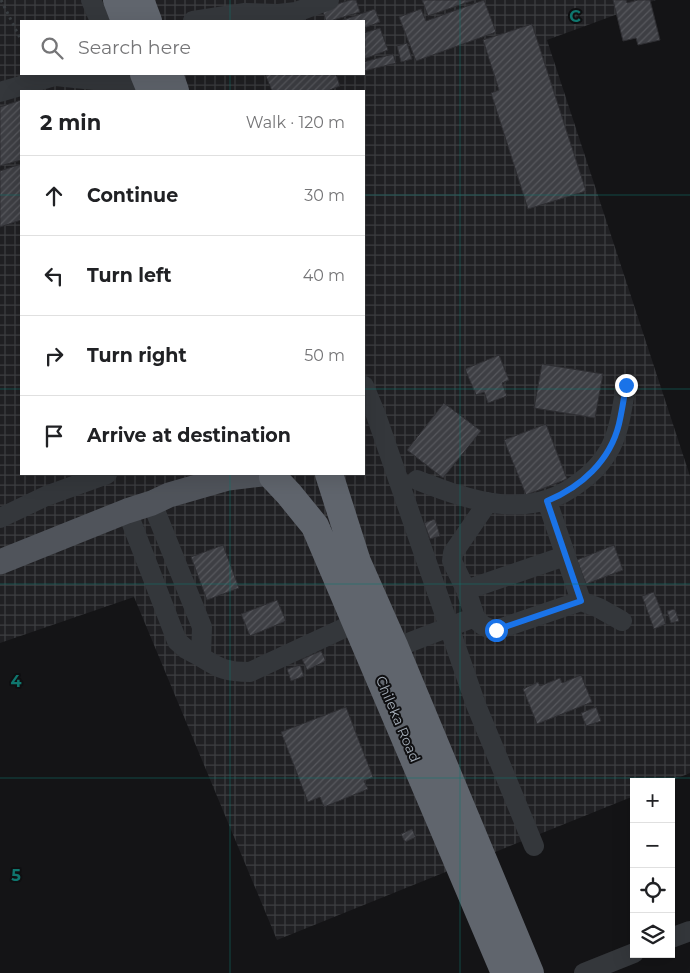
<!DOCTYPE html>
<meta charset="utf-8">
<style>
:root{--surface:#fff;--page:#f6f6f6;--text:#202124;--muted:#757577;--line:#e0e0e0}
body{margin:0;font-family:Montserrat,sans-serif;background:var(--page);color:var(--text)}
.controls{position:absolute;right:15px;bottom:15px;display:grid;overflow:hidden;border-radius:0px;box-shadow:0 5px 20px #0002}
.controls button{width:45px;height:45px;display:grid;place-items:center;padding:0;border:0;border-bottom:1px solid var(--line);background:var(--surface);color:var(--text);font:25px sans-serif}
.stop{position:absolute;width:15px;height:15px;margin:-11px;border:4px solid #1a73e8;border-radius:50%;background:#fff}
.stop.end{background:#1a73e8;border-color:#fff;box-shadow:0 1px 5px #0008}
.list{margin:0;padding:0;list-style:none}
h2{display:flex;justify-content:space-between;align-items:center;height:65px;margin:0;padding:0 20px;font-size:21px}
h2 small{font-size:16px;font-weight:400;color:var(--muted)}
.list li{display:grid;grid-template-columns:32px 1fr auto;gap:15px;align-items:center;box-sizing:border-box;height:80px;padding:0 20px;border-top:1px solid var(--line)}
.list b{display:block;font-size:19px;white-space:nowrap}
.list em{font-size:16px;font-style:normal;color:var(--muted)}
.icon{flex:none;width:28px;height:28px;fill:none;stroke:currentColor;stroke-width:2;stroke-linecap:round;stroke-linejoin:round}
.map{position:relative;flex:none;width:690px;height:973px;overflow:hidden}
.search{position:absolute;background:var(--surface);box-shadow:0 5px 20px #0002;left:20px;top:20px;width:345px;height:55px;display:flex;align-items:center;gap:12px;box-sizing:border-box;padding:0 18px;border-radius:0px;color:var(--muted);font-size:19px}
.panel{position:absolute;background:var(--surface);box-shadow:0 5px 20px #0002;left:20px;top:90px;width:345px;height:385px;border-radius:0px}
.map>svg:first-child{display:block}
</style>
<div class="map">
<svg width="690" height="973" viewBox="0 0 690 973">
<defs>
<pattern id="industrial-grid" width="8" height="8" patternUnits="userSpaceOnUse" patternTransform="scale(1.25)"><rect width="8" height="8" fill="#202023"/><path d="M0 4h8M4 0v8" fill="none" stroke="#3d3e41"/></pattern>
<pattern id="building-hatch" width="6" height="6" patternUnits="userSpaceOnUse" patternTransform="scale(1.25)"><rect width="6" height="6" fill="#3e3f44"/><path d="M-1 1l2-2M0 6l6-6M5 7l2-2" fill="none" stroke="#57585d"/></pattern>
</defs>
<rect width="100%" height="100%" fill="#141416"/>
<!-- industrial -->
<path fill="url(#industrial-grid)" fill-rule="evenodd" d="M0,0h656l-109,40 143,436v297l-22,9h-34v14l-357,144 -143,-343 -134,46zM21,21h343v53h-343zM21,91h343v383h-343z"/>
<!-- building -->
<path fill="url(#building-hatch)" stroke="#2e2e32" d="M350,0h6l4,12 -30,9h-4l-4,-12z
M422,0h52l-46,16z
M484,0l12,32 -80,29 -17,-44 22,-8 5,12z
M613,0h13l1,3 11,-3h12l10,40 -22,5 -2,-7 -13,3z
M375,9l5,13 -16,6v-7h-24z
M532,24l54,167 -58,18 -37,-116 8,-3 -16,-50z
M380,28l8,22 -24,9v-26z
M407,43l5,16 -11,3 -4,-16z
M393,54l3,9 -32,8v-9z
M265,74h71l4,12 -13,5h-55z
M21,100v60l-21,6v-59z
M21,164v56l-21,7v-56z
M499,355l10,25 -7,3 5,13 -19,7 -4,-11 -8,3 -11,-26z
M542,364l61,10 -8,44 -61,-10z
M444,403l37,28 -38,47 -36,-28z
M546,424l21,55 -41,16 -22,-55z
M435,519l5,17 -10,3 -6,-16z
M223,545l16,43 -32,12 -16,-43z
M614,545l9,25 -37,14 -9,-24z
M654,592l12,32 -12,5 -12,-33z
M277,600l9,21 -36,15 -9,-22z
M675,609l4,12 -8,2 -4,-12z
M321,651l5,10 -19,9 -5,-11z
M300,665l4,11 -13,5 -4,-12z
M581,675l11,27 -55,22 -14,-35 15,-7 2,4 20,-8 2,5z
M346,707l27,70 -9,4 4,8 -44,18 -4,-10 -12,5 -27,-70z
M596,707l5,14 -15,5 -5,-13z
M412,829l4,8 -11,5 -4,-8z"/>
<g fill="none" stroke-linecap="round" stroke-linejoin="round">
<!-- path -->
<path stroke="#3a3e42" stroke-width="3" stroke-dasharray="2.5 4" stroke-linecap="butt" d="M1,0l20,40"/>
<!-- minor -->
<path stroke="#34373b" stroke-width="20" d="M91,0l9,21
M193,21l52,-8 33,1 18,-2 33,-12
M0,92l55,-16 69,7 3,8
M364,386l12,29 100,290 58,141
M417,480c53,21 113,42 163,2 11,-8 21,-18 28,-30 12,-20 14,-45 18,-67
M547,501l34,100
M152,503l50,124 -1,30c19,12 26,15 49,15l107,-50
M127,511l50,130 9,8 15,8
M0,518l46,-22 61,-22
M466,590l-14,-29 1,-8 35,-51
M475,617l-9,-27 99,-34
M395,648l80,-31c5,8 11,11 21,13l85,-29 18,7 23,13
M671,938l19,-7
M584,973l50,-20"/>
<!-- major -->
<path stroke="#50545b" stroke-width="25" d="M0,562l127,-51 25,-8 17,-8 59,-17 34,-4"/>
<!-- highway -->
<path stroke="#60656d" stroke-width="28" d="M117,0l8,21
M140,0l8,21
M144,74l7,17
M169,74l6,17
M329,474l28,88 38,86 135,325
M273,477l16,17 26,32 190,447"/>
</g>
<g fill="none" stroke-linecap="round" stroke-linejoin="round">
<!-- route -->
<path stroke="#1a73e8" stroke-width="6" d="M496,630l85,-29 -34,-100c34,-14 63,-40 72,-77 3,-13 5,-26 7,-39"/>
</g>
<!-- grid -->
<path fill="none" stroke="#0f766e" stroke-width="1" stroke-opacity="0.55" d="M230,0v21M460,0v973M230,74v17M0,195h21M364,195h326M0,389h21M364,389h326M230,474v499M0,584h690M0,778h690"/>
<g text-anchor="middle" stroke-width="4" stroke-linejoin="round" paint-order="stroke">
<!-- street labels -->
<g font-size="14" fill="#a4adb8" stroke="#0f0f11">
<text transform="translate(398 719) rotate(67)" y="5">Chileka Road</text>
</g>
</g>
<g font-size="16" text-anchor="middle" font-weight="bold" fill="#0f766e" stroke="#0f0f11" stroke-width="4" stroke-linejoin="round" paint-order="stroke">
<text x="575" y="22">C</text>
<text x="16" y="687">4</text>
<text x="16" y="881">5</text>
</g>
</svg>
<div class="controls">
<button>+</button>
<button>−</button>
<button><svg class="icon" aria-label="locate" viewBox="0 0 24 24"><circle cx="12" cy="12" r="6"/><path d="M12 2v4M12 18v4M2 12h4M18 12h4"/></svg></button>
<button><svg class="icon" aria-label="layers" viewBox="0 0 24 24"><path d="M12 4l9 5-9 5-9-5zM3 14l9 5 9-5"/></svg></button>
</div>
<div class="stop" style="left:496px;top:630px"></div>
<div class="stop end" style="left:626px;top:385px"></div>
<div class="search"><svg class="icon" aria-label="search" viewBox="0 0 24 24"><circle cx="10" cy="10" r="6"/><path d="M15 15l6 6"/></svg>Search here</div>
<section class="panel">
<h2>2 min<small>Walk · 120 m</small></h2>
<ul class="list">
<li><svg class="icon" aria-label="ahead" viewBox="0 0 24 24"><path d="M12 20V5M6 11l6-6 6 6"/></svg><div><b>Continue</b></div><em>30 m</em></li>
<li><svg class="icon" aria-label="left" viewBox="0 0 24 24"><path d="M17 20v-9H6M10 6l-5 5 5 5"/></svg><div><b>Turn left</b></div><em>40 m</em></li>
<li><svg class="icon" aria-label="right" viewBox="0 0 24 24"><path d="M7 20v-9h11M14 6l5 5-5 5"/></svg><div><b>Turn right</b></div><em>50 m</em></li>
<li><svg class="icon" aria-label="arrive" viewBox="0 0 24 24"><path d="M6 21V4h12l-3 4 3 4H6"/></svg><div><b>Arrive at destination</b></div></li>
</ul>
</section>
</div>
